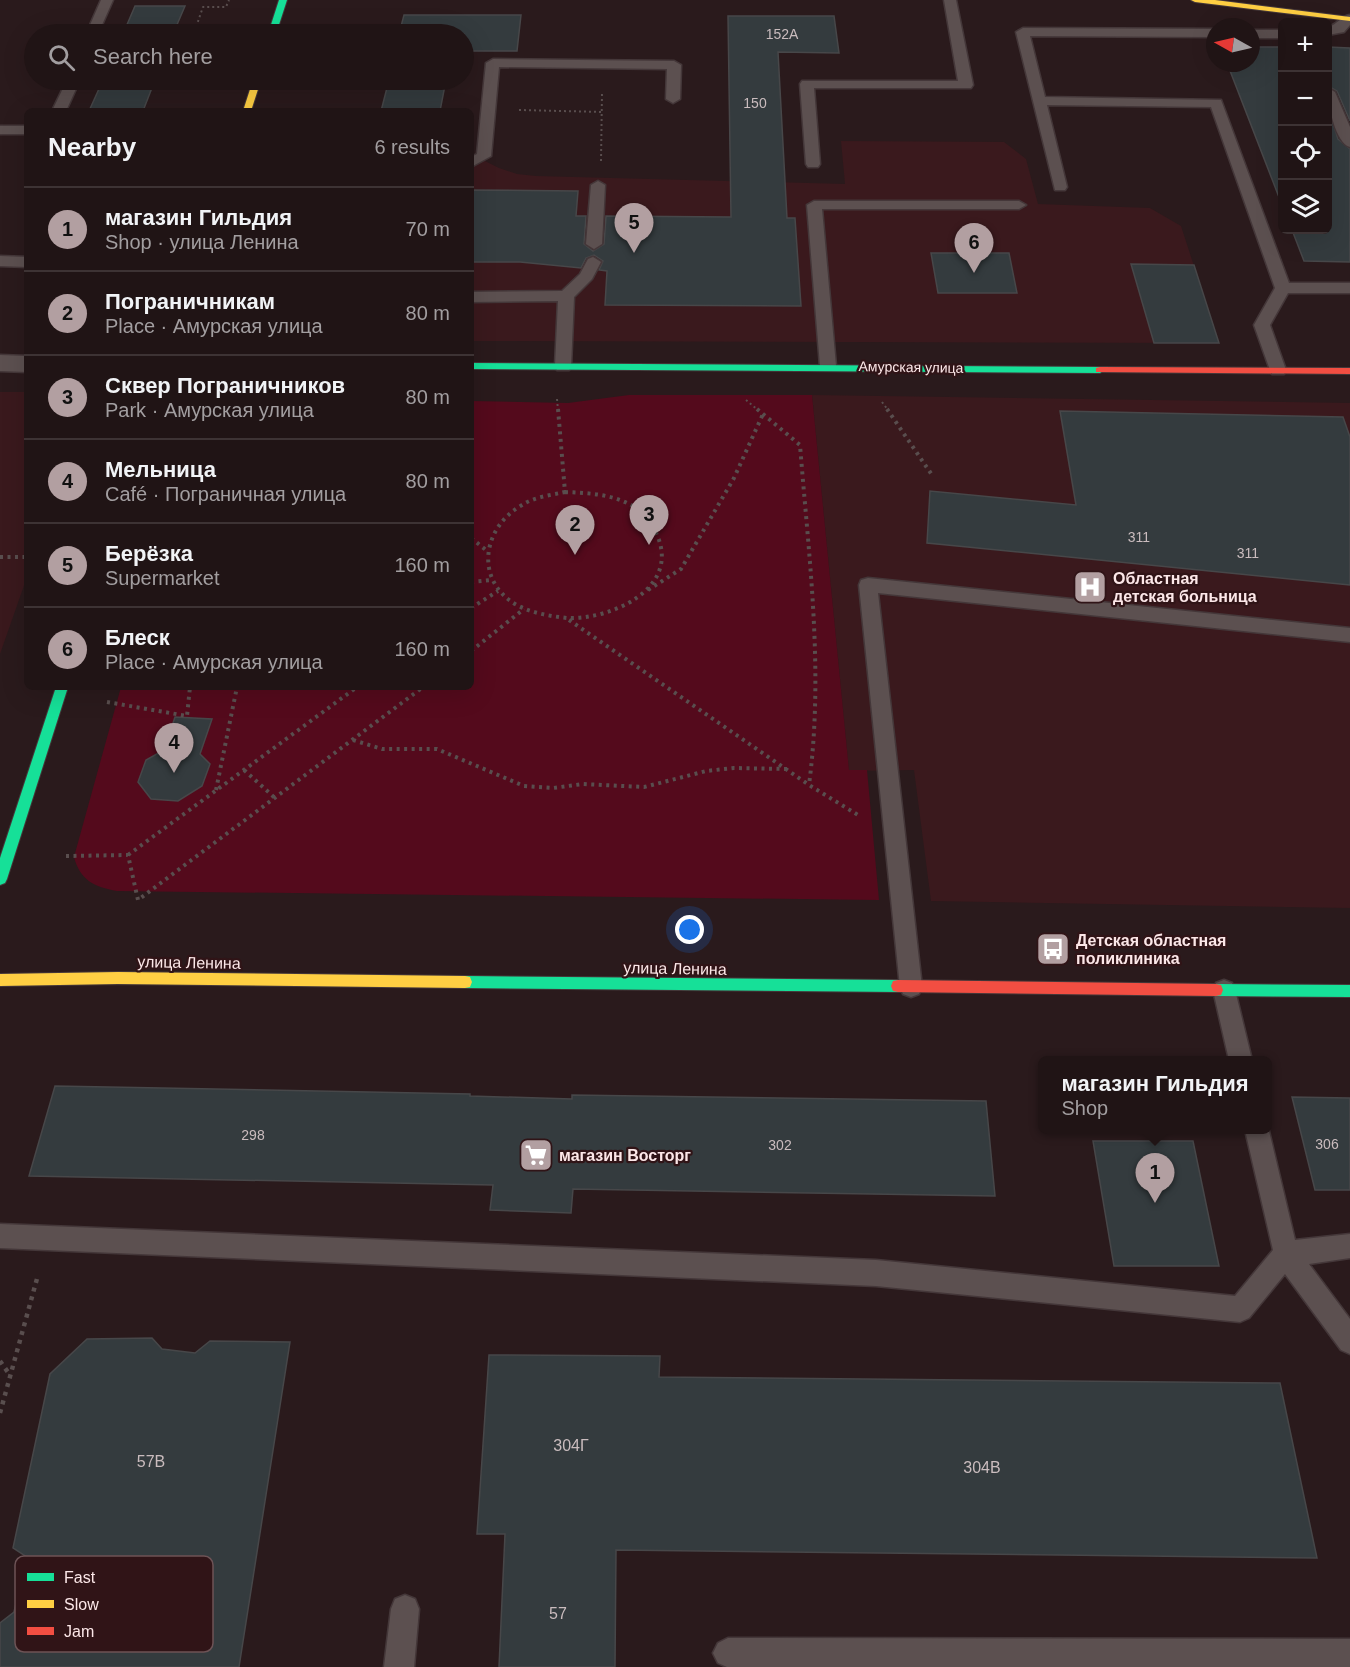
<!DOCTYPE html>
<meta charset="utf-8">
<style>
:root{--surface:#201415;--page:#2d2122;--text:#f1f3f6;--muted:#a29ea0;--line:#3d3334;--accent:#b29fa1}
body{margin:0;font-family:Helvetica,sans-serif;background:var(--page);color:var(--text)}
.controls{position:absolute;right:18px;top:18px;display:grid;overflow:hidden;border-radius:9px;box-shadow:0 6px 24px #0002}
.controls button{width:54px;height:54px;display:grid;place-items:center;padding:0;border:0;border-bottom:2px solid var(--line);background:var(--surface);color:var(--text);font:30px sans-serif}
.compass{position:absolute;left:1206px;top:18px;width:54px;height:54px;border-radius:50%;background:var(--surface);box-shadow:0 6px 24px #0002;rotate:278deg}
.you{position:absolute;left:690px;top:930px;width:21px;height:21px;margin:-15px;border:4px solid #fff;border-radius:50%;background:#1a73e8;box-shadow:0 0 0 9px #1a73e833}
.badge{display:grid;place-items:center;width:39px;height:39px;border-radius:50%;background:var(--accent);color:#111;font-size:20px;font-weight:700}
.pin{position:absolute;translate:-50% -50px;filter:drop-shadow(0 2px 3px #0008)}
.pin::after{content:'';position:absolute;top:32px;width:21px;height:18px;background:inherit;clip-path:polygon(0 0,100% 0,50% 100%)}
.popup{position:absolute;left:1038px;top:1056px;width:234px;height:78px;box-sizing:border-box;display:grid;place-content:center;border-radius:9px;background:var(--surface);filter:drop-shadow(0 2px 4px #0005);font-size:20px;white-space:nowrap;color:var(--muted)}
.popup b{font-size:22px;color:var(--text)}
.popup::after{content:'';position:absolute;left:50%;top:100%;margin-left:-12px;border:12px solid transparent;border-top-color:var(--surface)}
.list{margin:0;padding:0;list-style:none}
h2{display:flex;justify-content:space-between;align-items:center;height:78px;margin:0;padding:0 24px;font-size:26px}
h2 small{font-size:20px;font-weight:400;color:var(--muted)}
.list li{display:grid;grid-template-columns:39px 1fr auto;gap:18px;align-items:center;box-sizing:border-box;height:84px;padding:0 24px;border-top:2px solid var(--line)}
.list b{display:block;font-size:22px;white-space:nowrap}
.list p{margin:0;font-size:20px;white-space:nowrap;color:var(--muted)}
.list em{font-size:20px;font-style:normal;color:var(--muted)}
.icon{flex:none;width:33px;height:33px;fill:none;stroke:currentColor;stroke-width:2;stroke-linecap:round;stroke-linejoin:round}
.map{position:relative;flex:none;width:1350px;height:1667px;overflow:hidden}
.search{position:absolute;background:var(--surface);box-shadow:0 6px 24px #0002;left:24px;top:24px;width:450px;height:66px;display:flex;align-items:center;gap:15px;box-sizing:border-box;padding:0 21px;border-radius:33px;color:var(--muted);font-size:22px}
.panel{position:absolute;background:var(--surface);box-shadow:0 6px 24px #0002;left:24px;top:108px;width:450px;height:582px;border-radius:9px}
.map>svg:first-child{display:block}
</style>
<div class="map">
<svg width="1350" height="1667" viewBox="0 0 1350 1667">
<rect width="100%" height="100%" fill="#2a1a1c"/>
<!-- built -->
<path fill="#3a191d" d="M841,141l163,1 22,17 12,45 112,4 31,18 38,117 -748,-2v-187l28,14 18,6 19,2 309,8z
M0,392h27v185l-27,77z
M812,395l538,8v505l-419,-7 -17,-131 -65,1z"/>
<!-- green -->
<path fill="#540a1c" d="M629,395h183l37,375h18l12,130 -762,-9c-23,-4 -37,-11 -43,-34l47,-170h350v-286l97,2z"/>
<!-- building -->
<path fill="#343b3e" stroke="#474749" stroke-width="1.5" d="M135,6h50l-12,28h-50z
M404,15h117l-4,36h-53v-17h-65z
M728,16h106l5,37 -61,-1 9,166h8l6,88 -196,-1 2,-34 -8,-1 4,-9 -9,-6 -8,3 -5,10 -61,-6h-49v-72l107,1 -2,25h10l-2,28 9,7 11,-7 2,-28 125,1z
M1251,47h31v158l-55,-142h24z
M1328,47l22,1v73l-13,-30 -9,-5z
M103,80h52l-12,31h-54z
M389,80h57l-6,31h-59z
M1328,107l10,32 12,10v113l-46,-1 -12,-31h36z
M931,253h78l8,40h-79z
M1131,264l63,1 25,78h-65z
M1060,411l283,6 7,20v148l-423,-42 3,-52 146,14z
M175,717l37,2 -12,35 10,10 -8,22 -24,15 -27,-2 -13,-17 8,-22 18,-10z
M55,1086l415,8v2l102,3v-4l414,6 9,95 -422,-7 -2,24 -81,-3 3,-25 -464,-9z
M1292,1097l58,1v92h-35z
M1093,1141h100l26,125h-105z
M152,1338l10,11 33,4 15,-12 80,1 -51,325h-239v-44l14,-11 13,-55 -14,-9 37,-174 37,-35z
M489,1355l171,1 -1,21 621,6 37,175 -701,-8 -1,117h-116l6,-133h-28z"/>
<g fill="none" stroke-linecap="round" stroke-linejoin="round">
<defs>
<path id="lane" d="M101,0h12l-15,34h-12z
M944,0h12l17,85 -2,3h-157l6,76 -2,3h-10l-2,-3 -6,-80 2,-3h156z
M1350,15v10l-6,7 -16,3v-8c9,-2 13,-11 22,-12z
M1023,28l192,1v8l-185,-1 15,61 176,3 68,183h61v10h-62l-18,32 16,45 -2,4h-12l-2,-4 -16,-45 21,-37 -64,-181 -164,-2 20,82 -2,3h-10l-39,-158z
M1251,30h31v8h-31z
M493,59l181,2 7,4 -1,34 -7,4 -7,-4 1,-30 -168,-2 -8,89 -20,11v-10l6,-3 9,-91z
M67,80h13l-14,31h-14z
M1328,88l7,4 15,35v20c-15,-4 -23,-46 -22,-59z
M0,126h27v8h-27z
M598,181l7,4 -3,59 -8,5 -8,-5 5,-59z
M814,201h205l7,4 -7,4h-197l14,157 -2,4h-12l-2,-4 -13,-161z
M0,256l27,1v10l-27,-1z
M593,257l8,5 -9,17 -18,18 -3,69 -2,4h-12l-2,-4 3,-65 -87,1v-10l91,-1 18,-17 8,-15z
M868,578l482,50v14l-472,-49 44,394 -3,7 -8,3 -8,-3 -3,-7 -41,-402 2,-5z
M1224,980l8,3 3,7 17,70h-23l-16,-70 3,-7z
M1268,1127l27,113 55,-6v24l-41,6 41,55v35l-9,-4 -56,-76 -36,44 -9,4 -364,-36 -876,-38v-24l876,36 359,36 38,-46 -28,-120h23z
M405,1595l10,4 4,10 -5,58h-30l7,-58 4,-10z
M728,1638l622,1v28h-623l-9,-4 -5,-10 5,-10z"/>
<path id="street" d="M0,355l27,1v16l-27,-1z"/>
<path id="fast" d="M279,0h8l-11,34h-8z
M471,363l629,4 5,3 -5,3 -629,-4z
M56,687h12l-61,192 -2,4 -5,2v-27z
M465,976l433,4 5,1 2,5 -2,5 -5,1 -433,-4 -5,-1 -2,-5 2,-5z
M1216,984l134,1v12l-134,-1 -5,-1 -2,-5 2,-5z"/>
<path id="slow" d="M1191,0h24l135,17v4l-155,-19z
M253,80h8l-10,31h-8z
M118,972l347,4 5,1 2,5 -2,5 -5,1 -347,-4 -118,2v-12z"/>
<path id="jam" d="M1100,367l250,1v6l-254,-2v-4z
M898,980l318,4 5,1 2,5 -2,5 -5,1 -318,-4 -5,-1 -2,-5 2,-5z"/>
</defs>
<!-- lane casing -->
<use href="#lane" stroke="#443739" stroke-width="3"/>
<!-- street casing -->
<use href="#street" stroke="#443739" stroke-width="3"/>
<!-- fast casing -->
<use href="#fast" stroke="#443739" stroke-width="2"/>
<!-- slow casing -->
<use href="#slow" stroke="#443739" stroke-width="2"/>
<!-- jam casing -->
<use href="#jam" stroke="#443739" stroke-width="2"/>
<!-- path-far2 -->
<path stroke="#594e4e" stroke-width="2" stroke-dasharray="2 3" stroke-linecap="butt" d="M200,34l-5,-4 8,-23h23l3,-7
M519,110l83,2
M601,161l1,-68
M557,399l1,11
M746,400l12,10
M882,402l6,8"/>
<!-- path-far1 -->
<path stroke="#594e4e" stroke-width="4" stroke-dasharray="3 4.5" stroke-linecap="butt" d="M558,409l7,83
M757,409l43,36c9,114 24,226 9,340
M887,409l45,66
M565,492c23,1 46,2 66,13 13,7 21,18 26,30 24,54 -47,85 -90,83 -18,-2 -36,-5 -52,-14 -41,-25 -32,-77 7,-99 12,-8 29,-10 43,-13z
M471,538l15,12
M0,557h27
M471,582l20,-2
M648,590l33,-21 53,-91 29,-64
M471,608l27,-17
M569,620l240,165 49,30
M471,651l53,-42
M107,702l80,14 3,-29
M353,740l29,9h55l87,37 29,2 30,-4 61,3 62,-16 28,-3 53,1
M244,770l31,28
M216,790l21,-103
M128,855l229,-168
M66,856l62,-1 10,45 285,-213"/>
<!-- path -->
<path stroke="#594e4e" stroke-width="4.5" stroke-dasharray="4 5" stroke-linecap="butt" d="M0,1361l10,14
M0,1413l38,-138"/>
<!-- lane -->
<use href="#lane" fill="#5c5050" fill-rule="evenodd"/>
<!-- street -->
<use href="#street" fill="#5c5050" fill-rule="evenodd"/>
<!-- fast -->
<use href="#fast" fill="#16e098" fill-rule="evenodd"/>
<!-- slow -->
<use href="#slow" fill="#ffcf43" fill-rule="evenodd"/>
<!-- jam -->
<use href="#jam" fill="#f24e42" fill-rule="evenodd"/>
</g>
<!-- icons -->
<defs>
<symbol id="hospital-square" viewBox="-11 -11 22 22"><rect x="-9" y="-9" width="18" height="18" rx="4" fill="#b29fa1" stroke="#301417"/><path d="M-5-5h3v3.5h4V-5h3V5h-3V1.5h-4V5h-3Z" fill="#fff"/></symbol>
<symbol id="bus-square" viewBox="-11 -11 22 22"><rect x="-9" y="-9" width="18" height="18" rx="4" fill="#b29fa1" stroke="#301417"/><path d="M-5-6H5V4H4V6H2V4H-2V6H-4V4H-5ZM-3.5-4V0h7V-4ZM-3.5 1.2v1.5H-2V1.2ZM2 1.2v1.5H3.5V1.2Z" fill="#fff"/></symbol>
<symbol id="supermarket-square" viewBox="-11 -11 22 22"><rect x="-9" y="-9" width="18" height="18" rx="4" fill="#b29fa1" stroke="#301417"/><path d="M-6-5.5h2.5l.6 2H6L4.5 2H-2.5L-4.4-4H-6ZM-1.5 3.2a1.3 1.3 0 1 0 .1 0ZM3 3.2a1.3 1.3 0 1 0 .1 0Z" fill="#fff"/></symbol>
</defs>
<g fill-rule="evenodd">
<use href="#hospital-square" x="1071" y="568" width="38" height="38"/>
<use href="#bus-square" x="1034" y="930" width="38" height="38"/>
<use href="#supermarket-square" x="517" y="1136" width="38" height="38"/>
</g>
<g text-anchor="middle" stroke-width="4.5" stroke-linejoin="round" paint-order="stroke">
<!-- number labels -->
<g font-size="14" fill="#cabcbe">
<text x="782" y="39">152А</text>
<text x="755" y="108">150</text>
<text x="1139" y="542">311</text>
<text x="1248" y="558">311</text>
<text x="253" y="1140">298</text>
<text x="1327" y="1149">306</text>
<text x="780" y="1150">302</text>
</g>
<!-- far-street labels -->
<g font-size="14" fill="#fce7e8" stroke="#301417">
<text transform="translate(911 367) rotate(1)" y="5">Амурская улица</text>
</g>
<!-- poi labels -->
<g font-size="16" font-weight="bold" fill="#fce7e8" stroke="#301417" text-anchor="start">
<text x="1113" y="584">Областная<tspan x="1113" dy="18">детская больница</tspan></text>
<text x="1076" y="946">Детская областная<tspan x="1076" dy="18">поликлиника</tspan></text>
<text x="559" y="1161">магазин Восторг</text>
</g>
<!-- street labels -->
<g font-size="16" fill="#fce7e8" stroke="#301417">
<text transform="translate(189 962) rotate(1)" y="6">улица Ленина</text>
<text transform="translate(675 968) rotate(1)" y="6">улица Ленина</text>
</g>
<!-- near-number labels -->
<g font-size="16" fill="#cabcbe">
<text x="571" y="1451">304Г</text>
<text x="151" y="1467">57В</text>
<text x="982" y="1473">304В</text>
<text x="558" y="1619">57</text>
</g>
</g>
<!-- legend -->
<rect x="15" y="1556" width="198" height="96" rx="9" fill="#301417" stroke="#6d5356" stroke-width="1.5"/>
<rect x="27" y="1573" width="27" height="8" fill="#16e098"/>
<rect x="27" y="1600" width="27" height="8" fill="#ffcf43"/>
<rect x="27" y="1627" width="27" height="8" fill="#f24e42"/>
<g font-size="16" fill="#fce7e8">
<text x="64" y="1583">Fast</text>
<text x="64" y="1610">Slow</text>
<text x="64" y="1637">Jam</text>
</g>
</svg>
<div class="controls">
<button>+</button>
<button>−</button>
<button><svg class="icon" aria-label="locate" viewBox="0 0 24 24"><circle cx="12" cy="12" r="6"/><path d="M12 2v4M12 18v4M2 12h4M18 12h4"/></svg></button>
<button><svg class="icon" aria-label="layers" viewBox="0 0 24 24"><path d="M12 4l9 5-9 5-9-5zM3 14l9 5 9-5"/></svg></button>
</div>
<svg class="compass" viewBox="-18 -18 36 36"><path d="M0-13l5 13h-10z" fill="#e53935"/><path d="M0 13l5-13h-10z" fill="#a29ea0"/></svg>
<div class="you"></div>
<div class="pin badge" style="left:1155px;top:1203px">1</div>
<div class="popup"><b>магазин Гильдия</b>Shop</div>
<div class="pin badge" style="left:575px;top:555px">2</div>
<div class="pin badge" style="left:649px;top:545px">3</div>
<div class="pin badge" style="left:174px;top:773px">4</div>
<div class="pin badge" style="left:634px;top:253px">5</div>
<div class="pin badge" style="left:974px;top:273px">6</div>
<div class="search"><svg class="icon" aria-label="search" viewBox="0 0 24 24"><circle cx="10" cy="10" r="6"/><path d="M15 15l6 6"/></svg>Search here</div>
<section class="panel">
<h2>Nearby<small>6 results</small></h2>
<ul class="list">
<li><span class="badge">1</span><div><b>магазин Гильдия</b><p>Shop · улица Ленина</p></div><em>70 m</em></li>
<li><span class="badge">2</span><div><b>Пограничникам</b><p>Place · Амурская улица</p></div><em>80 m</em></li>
<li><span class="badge">3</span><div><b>Сквер Пограничников</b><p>Park · Амурская улица</p></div><em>80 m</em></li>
<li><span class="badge">4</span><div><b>Мельница</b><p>Café · Пограничная улица</p></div><em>80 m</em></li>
<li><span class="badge">5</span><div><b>Берёзка</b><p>Supermarket</p></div><em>160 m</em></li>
<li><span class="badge">6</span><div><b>Блеск</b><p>Place · Амурская улица</p></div><em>160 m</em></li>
</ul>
</section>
</div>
